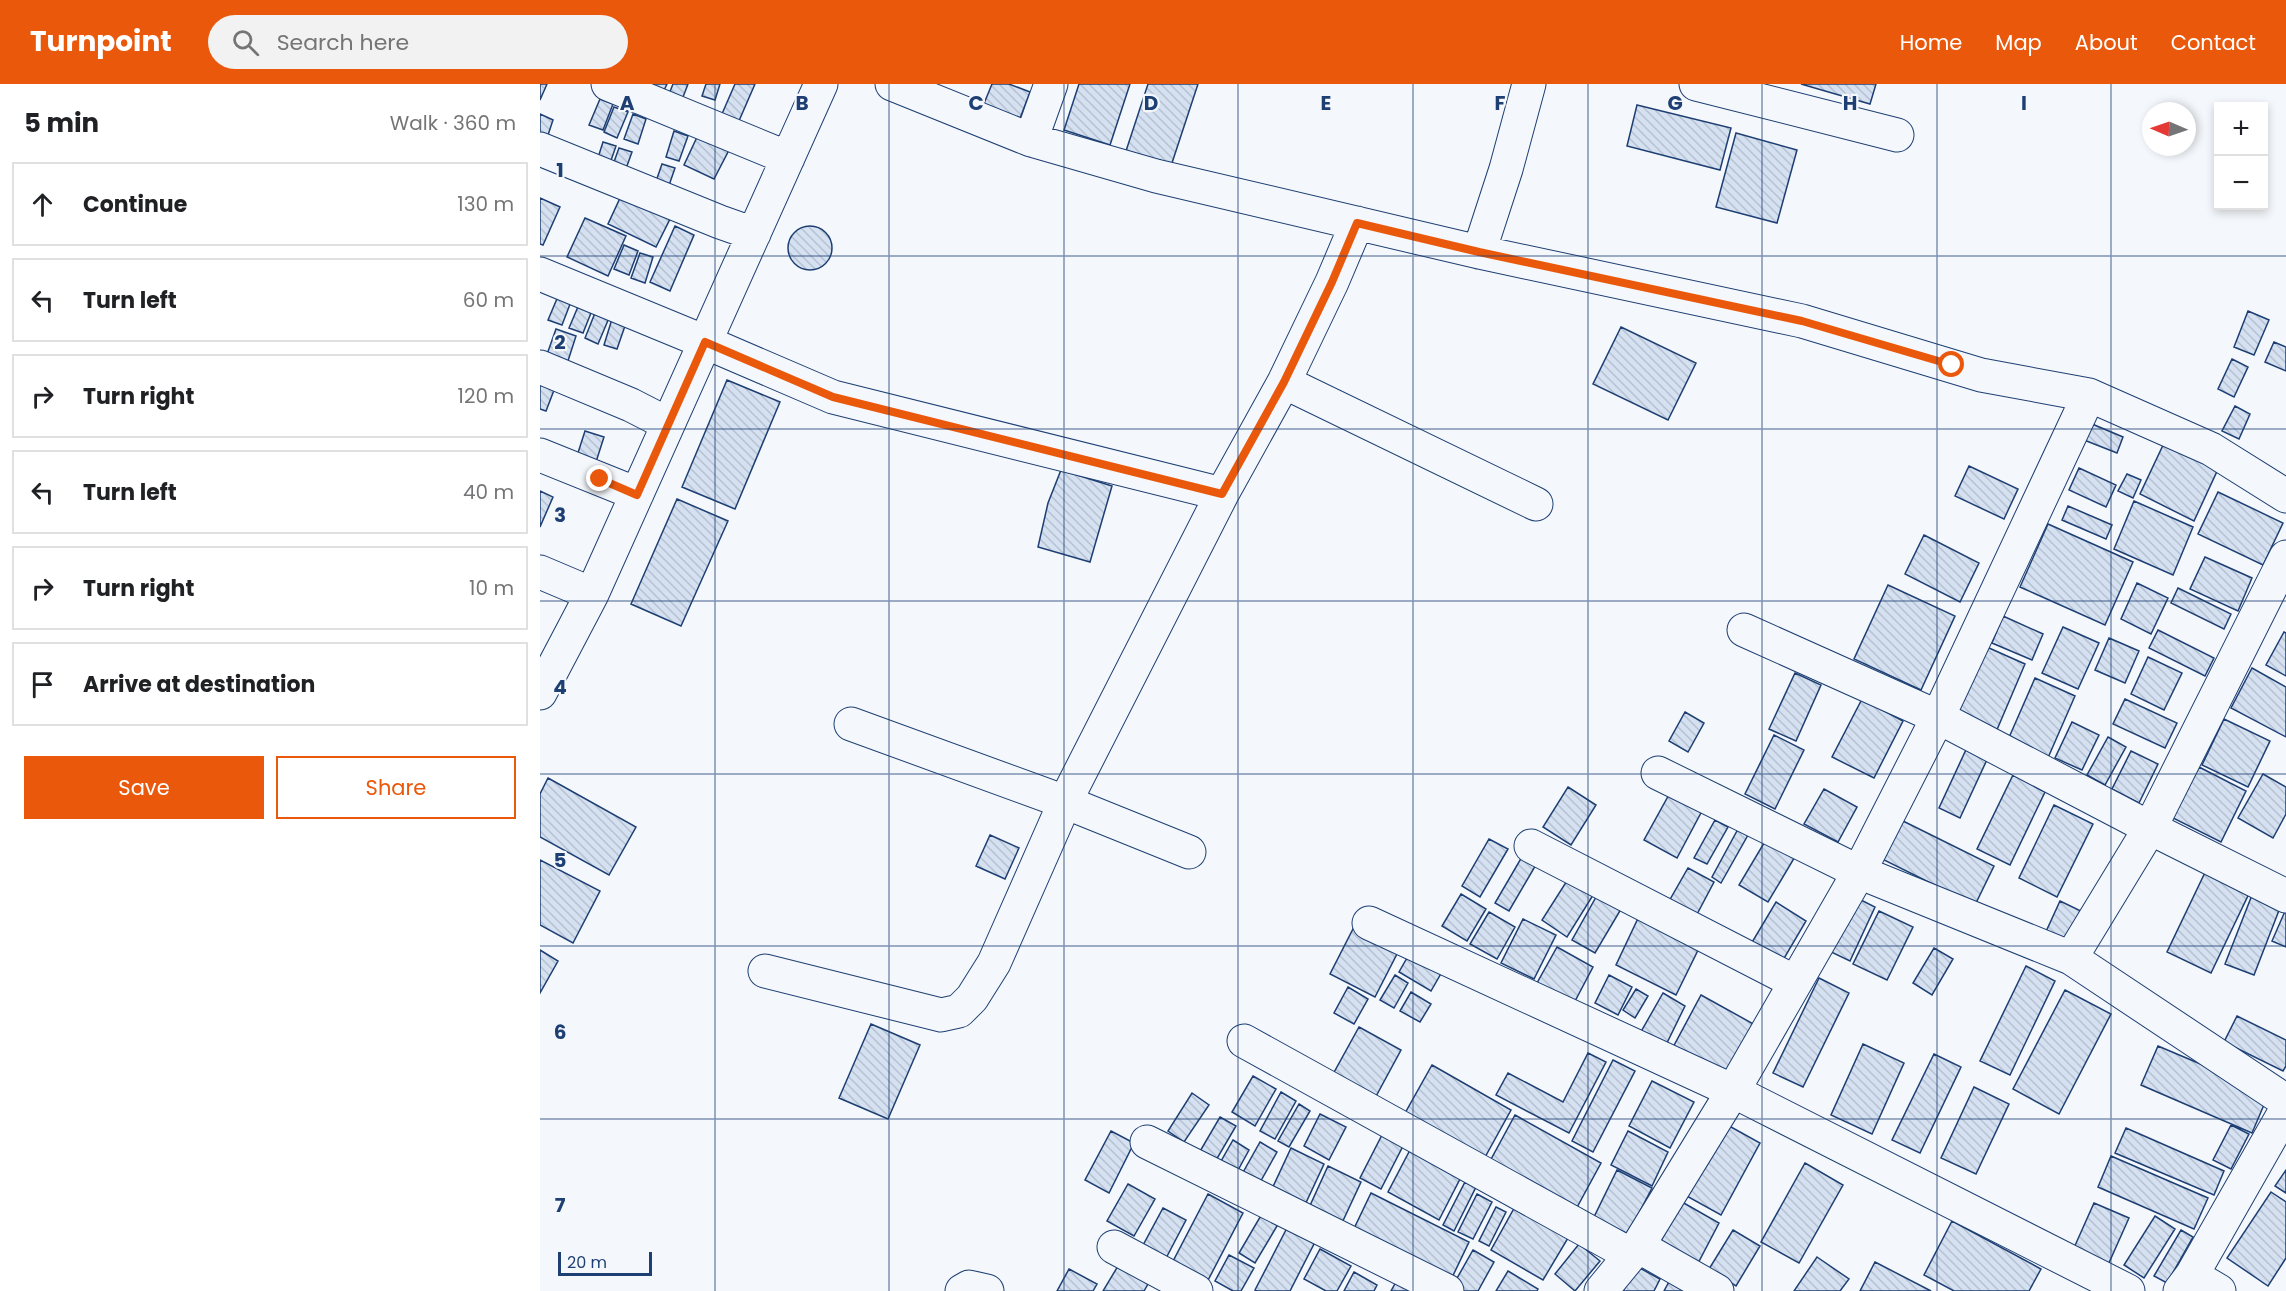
<!DOCTYPE html>
<meta charset="utf-8">
<style>
:root{--surface:#fff;--page:#f2f2f2;--text:#202124;--muted:#757577;--line:#e0e0e0;--accent:#ea580c}
body{margin:0;font-family:Poppins,sans-serif;background:var(--page);color:var(--text)}
.controls{position:absolute;right:18px;top:18px;display:grid;overflow:hidden;border-radius:0px;box-shadow:0 3px 9px #0003}
.controls button{width:54px;height:54px;display:grid;place-items:center;padding:0;border:0;border-bottom:2px solid var(--line);background:var(--surface);color:var(--text);font:30px sans-serif}
.compass{position:absolute;left:1602px;top:18px;width:54px;height:54px;border-radius:50%;background:var(--surface);box-shadow:0 3px 9px #0003;rotate:272deg}
.scale{position:absolute;left:18px;bottom:15px;width:94px;box-sizing:border-box;padding-left:6px;border:3px solid #1d3f73;border-top:0;font-size:16px;line-height:21px;white-space:nowrap;color:#1d3f73;-webkit-text-stroke:4px #f4f7fb;paint-order:stroke}
.stop{position:absolute;width:18px;height:18px;margin:-14px;border:4px solid #ea580c;border-radius:50%;background:#fff}
.stop.end{background:#ea580c;border-color:#fff;box-shadow:0 2px 6px #0008}
.list{margin:0;padding:0;list-style:none}
h2{display:flex;justify-content:space-between;align-items:center;height:78px;margin:0;padding:0 24px;font-size:26px}
h2 small{font-size:20px;font-weight:400;color:var(--muted)}
.list li{display:grid;grid-template-columns:39px 1fr auto;gap:18px;align-items:center;box-sizing:border-box;height:84px;margin:0 12px 12px;padding:0 12px;border:2px solid var(--line);border-radius:0px}
.list b{display:block;font-size:22px;white-space:nowrap}
.list em{font-size:20px;font-style:normal;color:var(--muted)}
.actions{display:flex;gap:12px;padding:18px 24px}
.actions a{flex:1;padding:14px 0;border:2px solid var(--accent);border-radius:0px;text-align:center;font-size:21px;color:var(--accent)}
.actions .main{background:var(--accent);color:#fff}
.icon{flex:none;width:33px;height:33px;fill:none;stroke:currentColor;stroke-width:2;stroke-linecap:round;stroke-linejoin:round}
.map{position:relative;flex:none;width:1746px;height:1207px;overflow:hidden}
header{display:flex;align-items:center;gap:36px;box-sizing:border-box;height:84px;padding:0 30px;background:var(--accent);color:#fff}
header strong{font-size:28px}
nav{display:flex;gap:33px;margin-inline-start:auto;font-size:21px}
.search{width:420px;height:54px;background:var(--page);display:flex;align-items:center;gap:15px;box-sizing:border-box;padding:0 21px;border-radius:33px;color:var(--muted);font-size:22px}
main{display:flex}
aside{flex:1;background:var(--surface)}
.map>svg:first-child{display:block}
</style>
<header>
<strong>Turnpoint</strong>
<div class="search"><svg class="icon" aria-label="search" viewBox="0 0 24 24"><circle cx="10" cy="10" r="6"/><path d="M15 15l6 6"/></svg>Search here</div>
<nav><a>Home</a><a>Map</a><a>About</a><a>Contact</a></nav>
</header>
<main>
<aside>
<h2>5 min<small>Walk · 360 m</small></h2>
<ul class="list">
<li><svg class="icon" aria-label="ahead" viewBox="0 0 24 24"><path d="M12 20V5M6 11l6-6 6 6"/></svg><div><b>Continue</b></div><em>130 m</em></li>
<li><svg class="icon" aria-label="left" viewBox="0 0 24 24"><path d="M17 20v-9H6M10 6l-5 5 5 5"/></svg><div><b>Turn left</b></div><em>60 m</em></li>
<li><svg class="icon" aria-label="right" viewBox="0 0 24 24"><path d="M7 20v-9h11M14 6l5 5-5 5"/></svg><div><b>Turn right</b></div><em>120 m</em></li>
<li><svg class="icon" aria-label="left" viewBox="0 0 24 24"><path d="M17 20v-9H6M10 6l-5 5 5 5"/></svg><div><b>Turn left</b></div><em>40 m</em></li>
<li><svg class="icon" aria-label="right" viewBox="0 0 24 24"><path d="M7 20v-9h11M14 6l5 5-5 5"/></svg><div><b>Turn right</b></div><em>10 m</em></li>
<li><svg class="icon" aria-label="arrive" viewBox="0 0 24 24"><path d="M6 21V4h12l-3 4 3 4H6"/></svg><div><b>Arrive at destination</b></div></li>
</ul>
<div class="actions"><a class="main">Save</a><a>Share</a></div>
</aside>
<div class="map">
<svg width="1746" height="1207" viewBox="0 0 1746 1207">
<defs>
<pattern id="building-back-hatch" width="6" height="6" patternUnits="userSpaceOnUse" patternTransform="scale(1.5)"><rect width="6" height="6" fill="#d5e0f0"/><path d="M-1 5l2 2M0 0l6 6M5-1l2 2" fill="none" stroke="#b6c1d1"/></pattern>
</defs>
<rect width="100%" height="100%" fill="#f4f7fb"/>
<!-- building -->
<path fill="url(#building-back-hatch)" stroke="#1d3f73" stroke-width="1.5" d="M0,0h7l-7,16z
M110,0h17l-6,13z
M133,0h15l-8,21 -13,-6z
M166,0h14l-5,16 -13,-4z
M195,0h20l-20,46 -17,-7z
M452,0h17l21,8 -11,29 -36,-15z
M539,0h51l-20,61 -46,-15z
M608,0h50l-28,85 -45,-15z
M1261,0h75l-6,20z
M60,15l13,5 -10,26 -14,-5z
M1097,21l94,23 -11,42 -93,-24z
M74,23l14,5 -11,26 -13,-6z
M0,30l13,6 -5,15 -8,9z
M93,30l13,5 -8,25 -14,-5z
M134,47l14,5 -9,25 -13,-4z
M1196,49l61,17 -20,73 -61,-16z
M158,51l31,15 -15,29 -30,-14z
M63,58l13,4 -9,26 -12,-5z
M79,64l13,4 -9,25 -13,-4z
M122,80l13,4 -9,26 -13,-4z
M81,112l49,23 -14,28 -48,-23z
M0,114l20,9 -17,38 -3,-1z
M45,134l41,18 -18,40 -41,-19z
M248 164a22 22 0 1 1 44 0a22 22 0 1 1-44 0Z
M135,142l19,9 -24,56 -20,-9z
M84,161l14,6 -9,24 -15,-6z
M100,169l13,4 -8,26 -14,-5z
M19,210l13,5 -10,26 -14,-5z
M40,218l13,6 -10,25 -14,-5z
M1708,227l21,9 -15,35 -20,-8z
M55,229l14,5 -11,26 -13,-6z
M72,235l14,4 -9,26 -13,-4z
M1081,243l75,36 -28,57 -75,-36z
M16,245l20,7 -10,31 -21,-7z
M1734,258l12,5v24l-21,-9z
M1692,275l16,8 -14,30 -16,-8z
M3,296l13,5 -10,26 -6,-2v-22z
M187,296l53,22 -45,107 -53,-22z
M1695,322l15,8 -11,25 -17,-8z
M1545,337l38,16 -6,16 -38,-15z
M45,347l19,6 -9,28 -19,-6z
M1625,357l54,26 -25,54 -54,-27z
M1429,382l49,23 -14,30 -49,-23z
M1539,384l37,17 -10,22 -37,-17z
M521,386l51,16 -22,76 -52,-15 10,-44z
M1587,390l14,6 -8,18 -15,-7z
M0,407l13,6 -13,30z
M1678,408l65,31 -20,42 -65,-31z
M137,415l51,22 -47,105 -50,-22z
M1594,417l59,26 -20,48 -59,-26z
M1528,422l44,19 -6,14 -44,-19z
M1508,440l85,38 -28,63 -85,-38z
M1384,451l55,28 -19,39 -55,-28z
M1665,473l47,21 -14,33 -48,-22z
M1597,499l31,15 -17,36 -30,-15z
M1348,501l67,31 -34,74 -67,-31z
M1638,504l53,26 -7,15 -53,-26z
M1463,532l40,18 -11,26 -40,-17z
M1523,543l36,16 -21,46 -36,-16z
M1618,546l56,28 -9,18 -56,-28z
M1744,548l2,1v43l-20,-11z
M1569,554l30,13 -14,32 -30,-13z
M1440,560l45,20 -29,68 -45,-20z
M1608,573l34,16 -18,37 -33,-16z
M1712,584l34,19v50l-55,-29z
M1255,589l26,12 -25,56 -27,-12z
M1495,594l40,18 -28,64 -40,-18z
M1322,615l41,22 -29,57 -42,-21z
M1585,615l52,24 -12,25 -52,-24z
M1145,628l19,11 -16,29 -19,-11z
M1684,635l46,22 -22,46 -46,-22z
M1532,638l27,13 -17,35 -27,-12z
M1234,651l30,15 -29,59 -30,-15z
M1568,653l18,10 -21,38 -18,-10z
M1430,657l21,10 -31,67 -21,-10z
M1591,667l27,13 -19,39 -27,-14z
M1659,683l47,24 -25,51 -48,-24z
M1723,690l23,13v27l-13,24 -35,-20z
M1473,691l32,17 -35,73 -33,-16z
M8,694l88,49 -27,48 -69,-38v-43z
M1028,703l28,18 -25,40 -28,-18z
M1284,705l33,18 -19,35 -34,-18z
M1131,707l32,18 -26,49 -33,-18z
M1514,721l39,19 -36,73 -38,-19z
M1175,736l13,7 -21,37 -13,-6z
M1361,736l93,46 -19,39 -93,-46z
M1198,745l10,6 -27,48 -9,-6z
M450,751l29,13 -14,31 -29,-13z
M1227,754l29,17 -28,47 -29,-17z
M949,755l19,10 -28,48 -18,-11z
M983,771l14,8 -28,48 -14,-8z
M0,776l60,31 -27,52 -33,-18z
M1671,776l44,21 -44,92 -44,-21z
M1148,784l26,14 -19,36 -27,-15z
M1030,792l25,16 -28,45 -25,-17z
M1060,806l24,14 -29,49 -23,-13z
M1714,806l29,10 -29,75 -29,-11z
M921,810l25,15 -19,32 -25,-15z
M1315,813l20,10 -25,54 -21,-10z
M1520,817l23,11 -16,35 -23,-11z
M1236,818l30,19 -27,46 -31,-18z
M1746,825v38l-14,-6z
M1339,827l34,16 -26,53 -34,-16z
M949,828l26,15 -18,32 -27,-15z
M1101,828l61,30 -26,53 -60,-30z
M983,835l33,16 -22,44 -33,-16z
M815,841l45,23 -25,49 -45,-23z
M1017,863l36,20 -19,36 -37,-20z
M1394,864l19,11 -21,36 -19,-12z
M0,866l18,11 -18,32z
M871,867l32,19 -12,21 -32,-19z
M1486,882l29,15 -45,94 -30,-14z
M855,891l13,8 -14,25 -14,-8z
M1069,891l23,12 -14,28 -23,-12z
M1279,894l30,15 -46,94 -30,-14z
M808,903l20,12 -14,25 -20,-11z
M1096,905l12,7 -13,22 -12,-8z
M1525,906l46,24 -52,100 -46,-25z
M871,908l20,12 -11,18 -20,-11z
M1123,909l22,13 -21,43 -26,-12z
M1161,911l56,31 -31,56 -55,-31z
M1697,932l49,24v26l-3,5 -59,-29z
M331,940l49,21 -32,74 -49,-21z
M819,943l42,23 -27,50 -42,-24z
M1323,960l41,19 -32,71 -41,-19z
M1618,962l111,47 -17,40 -111,-48z
M1048,969l18,9 -37,71 -73,-38 12,-22 55,29z
M1394,970l27,13 -41,86 -28,-13z
M1073,976l22,11 -42,81 -21,-11z
M892,981l79,45 -27,49 -80,-44z
M713,992l23,13 -21,37 -23,-14z
M1112,997l42,21 -24,46 -41,-22z
M1434,1003l35,17 -33,70 -35,-16z
M741,1008l15,9 -21,38 -15,-8z
M652,1009l17,12 -25,37 -16,-11z
M759,1020l11,7 -21,36 -11,-6z
M780,1030l26,13 -17,33 -25,-14z
M975,1031l86,48 -26,48 -86,-48z
M680,1033l16,9 -21,36 -16,-9z
M1182,1038l38,21 -39,72 -38,-21z
M1691,1041l18,9 -18,35 -18,-9z
M1586,1044l98,43 -10,24 -99,-42z
M571,1047l23,12 -25,50 -24,-13z
M1088,1047l40,21 -16,34 -41,-21z
M843,1049l21,11 -23,45 -21,-11z
M693,1056l16,10 -12,22 -17,-9z
M720,1058l17,10 -19,34 -17,-10z
M751,1064l33,16 -20,43 -33,-16z
M870,1066l51,27 -22,43 -51,-28z
M1571,1072l97,42 -14,31 -96,-42z
M1265,1079l38,22 -44,78 -38,-21z
M788,1082l33,16 -20,43 -33,-15z
M1077,1086l35,18 -24,46 -34,-17z
M1746,1086v23l-11,-7z
M925,1098l11,5 -22,44 -11,-6z
M588,1100l27,15 -21,37 -27,-15z
M1731,1108l15,10v56l-18,28 -41,-28z
M831,1109l98,49 -21,44 -98,-49z
M668,1110l35,19 -38,73 -35,-19z
M937,1110l15,8 -19,37 -15,-7z
M1142,1118l37,21 -24,46 -38,-21z
M977,1119l54,30 -28,47 -52,-30z
M1554,1119l35,15 -21,47 -35,-15z
M956,1123l10,5 -17,34 -10,-5z
M623,1124l23,12 -22,42 -23,-13z
M723,1128l17,9 -25,42 -16,-10z
M1615,1132l20,13 -31,49 -20,-13z
M1412,1137l89,48 -12,22h-75l-30,-16z
M748,1142l28,14 -26,51h-32l-3,-1z
M1193,1146l27,16 -24,40 -27,-17z
M1641,1146l12,7 -26,46 -13,-7z
M1039,1160l21,17 -25,30 -20,-17z
M780,1165l31,17 -14,25h-11l-22,-12z
M933,1166l21,12 -16,29h-18l-8,-4z
M689,1171l25,13 -13,23h-8l-18,-10z
M1277,1173l32,22 -9,12h-46z
M581,1177l31,16 -8,14h-41z
M1335,1178l56,29h-71z
M1096,1182l24,13 -6,12h-31z
M529,1185l28,15 -4,7h-36z
M968,1187l30,18 -1,2h-41z
M814,1188l23,13 -3,6h-30z
M1131,1194l23,13h-30z
M856,1198l18,9h-23z"/>
<g fill="none" stroke-linecap="round" stroke-linejoin="round">
<defs>
<path id="minor" d="M68,0l180,74
M352,0l139,56 125,36 323,76 323,69 179,54 108,20 122,54 75,47
M1156,0l201,51
M491,56l20,-56
M0,65l180,73 34,12
M939,168l27,-83 23,-85
M0,190l165,68 128,55 389,97
M0,283l91,38 37,19
M744,298l252,122
M0,371l97,39
M0,488l52,22
M1204,546l194,87 212,111 136,68
M0,609l52,-99 229,-510
M311,640l214,78 124,50
M1118,689l201,99 212,86 215,143
M991,762l264,136
M829,839l364,168 395,200
M1531,874l79,-130 136,-271
M225,887l176,44 18,-4 13,-13 22,-35 71,-161 157,-308 62,-112 48,-100 25,-59
M704,957l387,214
M607,1058l300,149
M1098,1162l79,45
M574,1163l82,44
M1652,1191l27,16
M422,1207l7,-4 18,4
M1061,1207l37,-45 95,-155 126,-219 79,-155 151,-322
M1640,1207l12,-16 94,-165"/>
</defs>
<!-- minor casing -->
<use href="#minor" stroke="#1d3f73" stroke-width="35"/>
<!-- minor -->
<use href="#minor" stroke="#f4f7fb" stroke-width="33"/>
</g>
<g fill="none" stroke-linecap="round" stroke-linejoin="round">
<!-- route -->
<path stroke="#ea580c" stroke-width="8" d="M60,395l37,16 68,-153 128,55 389,97 62,-112 48,-100 25,-59 122,29 323,69 150,44"/>
</g>
<!-- grid -->
<path fill="none" stroke="#1d3f73" stroke-width="1.5" stroke-opacity="0.55" d="M175,0v1207M349,0v1207M524,0v1207M698,0v1207M873,0v1207M1048,0v1207M1222,0v1207M1397,0v1207M1571,0v1207M0,172h1746M0,345h1746M0,517h1746M0,690h1746M0,862h1746M0,1035h1746"/>
<g font-size="20" text-anchor="middle" font-weight="bold" fill="#1d3f73" stroke="#f4f7fb" stroke-width="4.5" stroke-linejoin="round" paint-order="stroke">
<text x="87" y="26">A</text>
<text x="262" y="26">B</text>
<text x="436" y="26">C</text>
<text x="611" y="26">D</text>
<text x="786" y="26">E</text>
<text x="960" y="26">F</text>
<text x="1135" y="26">G</text>
<text x="1310" y="26">H</text>
<text x="1484" y="26">I</text>
<text x="20" y="93">1</text>
<text x="20" y="265">2</text>
<text x="20" y="438">3</text>
<text x="20" y="610">4</text>
<text x="20" y="783">5</text>
<text x="20" y="955">6</text>
<text x="20" y="1128">7</text>
</g>
</svg>
<div class="controls">
<button>+</button>
<button>−</button>
</div>
<svg class="compass" viewBox="-18 -18 36 36"><path d="M0-13l5 13h-10z" fill="#e53935"/><path d="M0 13l5-13h-10z" fill="#757577"/></svg>
<div class="scale">20 m</div>
<div class="stop" style="left:1412px;top:281px"></div>
<div class="stop end" style="left:60px;top:395px"></div>
</div>
</main>
